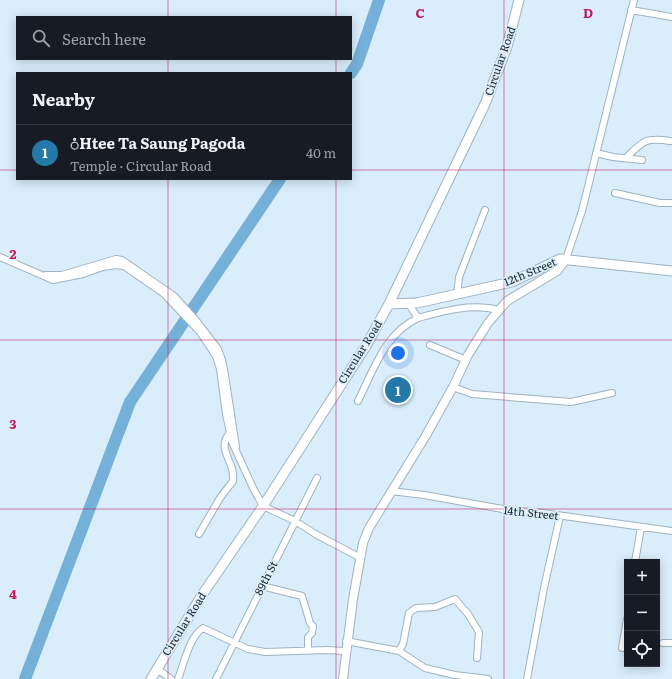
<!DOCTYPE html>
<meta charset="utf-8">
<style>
:root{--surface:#171b24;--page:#20242c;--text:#f1f3f6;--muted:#9ea1a6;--line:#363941;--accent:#2479a9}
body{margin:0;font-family:Literata,serif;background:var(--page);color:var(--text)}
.controls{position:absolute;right:12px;bottom:12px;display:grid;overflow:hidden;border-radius:0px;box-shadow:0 2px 10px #0003}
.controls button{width:36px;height:36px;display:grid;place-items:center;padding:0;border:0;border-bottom:1px solid var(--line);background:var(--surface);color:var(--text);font:20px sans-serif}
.you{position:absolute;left:398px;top:353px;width:14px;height:14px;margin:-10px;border:3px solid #fff;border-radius:50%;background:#1a73e8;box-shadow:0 0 0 6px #1a73e833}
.badge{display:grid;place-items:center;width:26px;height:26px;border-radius:50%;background:var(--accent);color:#fff;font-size:13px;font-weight:700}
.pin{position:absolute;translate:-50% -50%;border:2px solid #fff;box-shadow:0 1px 4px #0006}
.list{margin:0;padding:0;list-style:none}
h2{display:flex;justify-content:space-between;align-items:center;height:52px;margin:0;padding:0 16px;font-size:17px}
h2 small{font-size:13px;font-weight:400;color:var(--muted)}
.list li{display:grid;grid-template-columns:26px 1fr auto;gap:12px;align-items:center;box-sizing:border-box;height:56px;padding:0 16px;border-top:1px solid var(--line)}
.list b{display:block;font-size:15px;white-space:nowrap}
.list p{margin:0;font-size:13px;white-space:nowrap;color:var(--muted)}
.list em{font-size:13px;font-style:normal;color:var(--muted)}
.icon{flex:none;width:22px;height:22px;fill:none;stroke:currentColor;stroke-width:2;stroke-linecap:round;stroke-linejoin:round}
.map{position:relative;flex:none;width:672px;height:679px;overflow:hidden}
.search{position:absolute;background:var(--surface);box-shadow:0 2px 10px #0003;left:16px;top:16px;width:336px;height:44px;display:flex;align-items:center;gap:10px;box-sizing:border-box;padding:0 14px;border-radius:0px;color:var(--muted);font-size:15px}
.panel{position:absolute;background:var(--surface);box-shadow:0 2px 10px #0003;left:16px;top:72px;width:336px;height:108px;border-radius:0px}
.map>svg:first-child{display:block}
</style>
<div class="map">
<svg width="672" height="679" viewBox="0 0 672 679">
<rect width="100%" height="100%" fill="#d9edfa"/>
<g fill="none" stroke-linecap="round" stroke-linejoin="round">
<!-- river -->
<path stroke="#75b0d8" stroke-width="12" d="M351,73l6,-9 22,-64
M25,679l105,-277 150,-223"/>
<defs>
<path id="minor" d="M631,10l41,7
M596,153l17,4 29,3
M626,158c17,-17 19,-21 44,-17
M615,193l45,10h12
M0,257l53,23 30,-6 20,-7 13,-2 8,1 39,27 37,39 16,24 4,13 6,45 6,28 21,46 10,18 32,15 22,14 44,23
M566,259l16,-48 52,-211
M46,275h16l54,-16 6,1 52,36 21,23 23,30 4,11 3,15 11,72
M457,295l2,-18 26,-67
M408,303l10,15c25,-7 55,-15 80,-8
M430,345l36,15
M453,387l19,7 99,8 41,-9
M358,401c15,-30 27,-68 60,-83
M391,491l33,4 84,15 27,2 137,19
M199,534l21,-36 13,-17c3,-19 -17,-31 -4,-47
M635,562l6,-35
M262,586l40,10 8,27 3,3 -1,7 -4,4v13
M346,641l53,10 26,17 30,7 33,4
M663,643h9
M622,648l5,-29
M399,651l4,-7 6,-31 7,-5 19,-1 20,-8 13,15 11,18 -2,26
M157,669l14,10
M178,679c6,-15 11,-42 25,-51l45,21 17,3 62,-2 18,1
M216,679l101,-201
M527,679l17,-91 16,-72"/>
<path id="tertiary" d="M343,679l10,-80 10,-56 6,-15 56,-91 28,-50 15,-32 20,-32 19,-22 50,-30 9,-12"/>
<path id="secondary" d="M389,304l28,-1 95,-21 48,-23 112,12
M151,679l51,-84 61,-89 103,-160 23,-42 96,-200 22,-57 12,-47"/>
</defs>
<!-- minor casing -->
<use href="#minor" stroke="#9fb2bf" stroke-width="8"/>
<!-- tertiary casing -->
<use href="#tertiary" stroke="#9fb2bf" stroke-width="10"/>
<!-- secondary casing -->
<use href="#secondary" stroke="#9fb2bf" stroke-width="11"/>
<!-- minor -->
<use href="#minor" stroke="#fff" stroke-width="6"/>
<!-- tertiary -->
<use href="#tertiary" stroke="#fff" stroke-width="8"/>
<!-- secondary -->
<use href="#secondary" stroke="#fff" stroke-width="9"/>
</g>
<!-- grid -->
<path fill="none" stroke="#c2185b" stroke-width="1" stroke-opacity="0.55" d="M168,0v17M336,0v17M504,0v679M168,59v14M336,59v14M0,170h17M351,170h321M168,179v500M336,179v500M0,340h672M0,509h672"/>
<g text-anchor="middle" stroke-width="3.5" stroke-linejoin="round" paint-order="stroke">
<!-- street labels -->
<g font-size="11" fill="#21292e" stroke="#d9edfa">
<text transform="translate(500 61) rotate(-71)" y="4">Circular Road</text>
<text transform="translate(530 272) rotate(-23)" y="4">12th Street</text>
<text transform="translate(360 352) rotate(-58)" y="4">Circular Road</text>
<text transform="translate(531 513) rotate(6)" y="4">14th Street</text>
<text transform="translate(266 578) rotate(-63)" y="4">89th St</text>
<text transform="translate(184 624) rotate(-58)" y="4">Circular Road</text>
</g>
</g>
<g font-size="13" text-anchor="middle" font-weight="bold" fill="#c2185b" stroke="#d9edfa" stroke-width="3.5" stroke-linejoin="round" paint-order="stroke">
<text x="420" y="18">C</text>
<text x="588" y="18">D</text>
<text x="13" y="259">2</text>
<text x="13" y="429">3</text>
<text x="13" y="599">4</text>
</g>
</svg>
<div class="controls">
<button>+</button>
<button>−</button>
<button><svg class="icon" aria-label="locate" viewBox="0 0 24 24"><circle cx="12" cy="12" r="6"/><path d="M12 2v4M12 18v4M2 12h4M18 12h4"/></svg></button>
</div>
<div class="you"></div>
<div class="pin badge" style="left:398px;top:390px">1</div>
<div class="search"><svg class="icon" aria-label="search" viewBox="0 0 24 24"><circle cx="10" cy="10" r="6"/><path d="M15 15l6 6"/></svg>Search here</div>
<section class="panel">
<h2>Nearby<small></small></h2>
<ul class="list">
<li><span class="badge">1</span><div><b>ံHtee Ta Saung Pagoda</b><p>Temple · Circular Road</p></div><em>40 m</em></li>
</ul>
</section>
</div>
